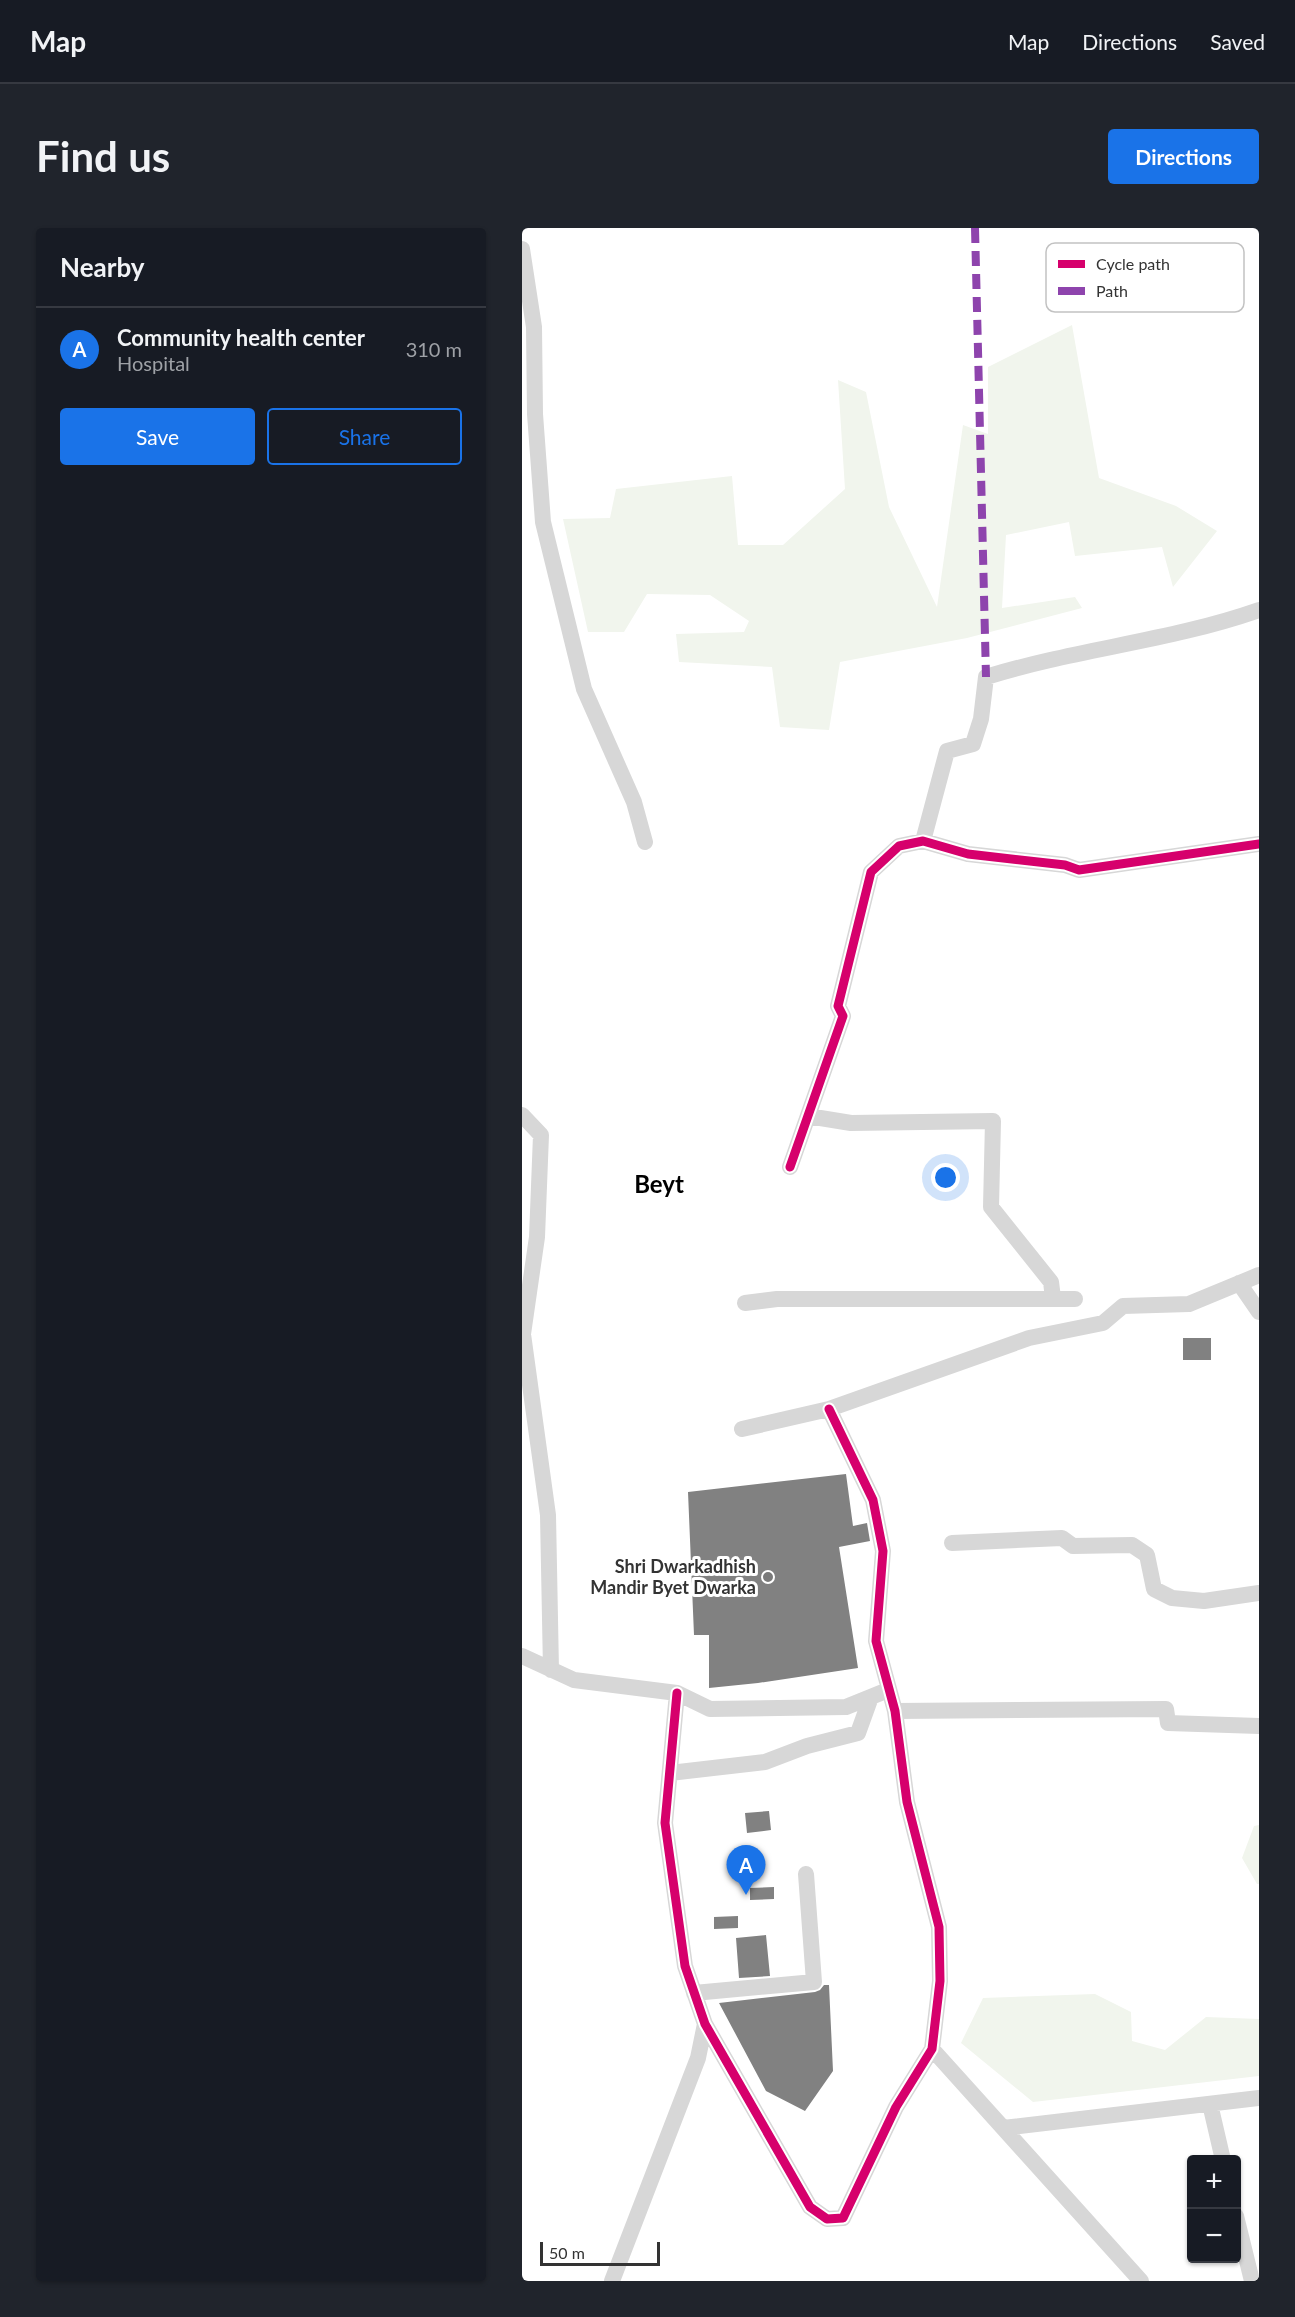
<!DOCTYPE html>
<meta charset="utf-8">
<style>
:root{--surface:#171b24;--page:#20242c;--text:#f1f3f6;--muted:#9ea1a6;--line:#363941;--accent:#1a73e8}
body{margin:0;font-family:Lato,sans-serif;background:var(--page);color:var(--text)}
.controls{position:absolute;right:18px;bottom:18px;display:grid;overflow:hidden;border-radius:6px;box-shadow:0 2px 4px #0004}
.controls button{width:54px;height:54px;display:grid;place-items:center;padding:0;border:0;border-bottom:2px solid var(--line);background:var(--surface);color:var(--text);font:30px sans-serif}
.scale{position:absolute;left:18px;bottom:15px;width:120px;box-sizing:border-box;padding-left:6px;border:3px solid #333;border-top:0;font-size:16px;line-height:21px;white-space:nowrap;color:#333;-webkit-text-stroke:4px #fff;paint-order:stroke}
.you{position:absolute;left:424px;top:950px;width:21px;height:21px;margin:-15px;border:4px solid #fff;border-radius:50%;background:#1a73e8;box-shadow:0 0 0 9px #1a73e833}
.badge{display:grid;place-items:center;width:39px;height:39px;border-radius:50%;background:var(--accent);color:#fff;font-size:20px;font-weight:700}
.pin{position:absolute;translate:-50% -50px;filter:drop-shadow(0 2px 3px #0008)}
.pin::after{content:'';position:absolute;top:32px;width:21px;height:18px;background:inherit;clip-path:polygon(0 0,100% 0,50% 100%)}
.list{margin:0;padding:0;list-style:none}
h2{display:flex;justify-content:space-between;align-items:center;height:78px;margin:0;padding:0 24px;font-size:26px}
h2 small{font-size:20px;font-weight:400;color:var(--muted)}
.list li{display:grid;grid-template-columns:39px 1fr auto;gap:18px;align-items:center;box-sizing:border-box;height:84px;padding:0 24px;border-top:2px solid var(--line)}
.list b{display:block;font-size:22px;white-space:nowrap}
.list p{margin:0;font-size:20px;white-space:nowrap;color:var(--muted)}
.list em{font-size:20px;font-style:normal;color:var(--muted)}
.actions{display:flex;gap:12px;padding:18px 24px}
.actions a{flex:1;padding:14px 0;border:2px solid var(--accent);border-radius:6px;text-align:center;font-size:21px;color:var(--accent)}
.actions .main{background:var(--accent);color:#fff}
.map{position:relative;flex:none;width:737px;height:2053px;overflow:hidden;border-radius:6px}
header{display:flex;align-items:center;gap:36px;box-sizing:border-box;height:84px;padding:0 30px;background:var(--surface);border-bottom:2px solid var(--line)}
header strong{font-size:28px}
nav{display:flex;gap:33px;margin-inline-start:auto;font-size:21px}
.intro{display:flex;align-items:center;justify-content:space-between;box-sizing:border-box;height:144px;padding:0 36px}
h1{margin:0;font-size:42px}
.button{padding:15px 27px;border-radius:6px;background:var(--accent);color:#fff;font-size:21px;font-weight:700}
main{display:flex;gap:36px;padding:0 36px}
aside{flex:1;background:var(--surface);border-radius:6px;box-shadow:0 2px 4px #0004}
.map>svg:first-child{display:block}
</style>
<header>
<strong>Map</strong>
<nav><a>Map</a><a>Directions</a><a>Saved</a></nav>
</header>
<div class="intro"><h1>Find us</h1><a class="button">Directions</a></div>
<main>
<aside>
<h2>Nearby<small></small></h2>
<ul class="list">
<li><span class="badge">A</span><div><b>Community health center</b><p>Hospital</p></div><em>310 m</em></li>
</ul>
<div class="actions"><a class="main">Save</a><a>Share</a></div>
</aside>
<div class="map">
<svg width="737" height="2053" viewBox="0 0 737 2053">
<rect width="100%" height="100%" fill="#fff"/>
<!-- green -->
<path fill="#f1f5ed" d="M550,97l27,153 77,28 41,25 -44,56 -11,-40 -87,9 -6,-34 -63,13 -4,73 73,-11 7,11 -115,30 -127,24 -11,68 -49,-3 -8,-60 -93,-5 -3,-28 68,-2 5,-11 -39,-26 -63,-1 -23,38h-36l-25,-113 47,-1 6,-29 116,-13 6,69h45l62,-56 -7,-109 28,12 23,115 48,100 26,-182 25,9v-67z
M737,1597v59h-2l-15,-26 12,-32z
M573,1766l36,18 1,29 33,9 41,-33 53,2v57l-226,26 -72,-59 22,-45z"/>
<!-- building -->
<path fill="#818181" d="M661,1110h28v22h-28z
M324,1246l7,52 14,-3 3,18 -31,6 19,121 -100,15 -49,5v-53h-15l-6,-143z
M247,1583l2,19 -24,3 -2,-20z
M252,1659v12l-24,1v-12z
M216,1688v12l-24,1v-12z
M244,1707l4,41 -31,2 -3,-40z
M302,1757h5l4,86 -28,40 -39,-20 -47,-88 96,-11 5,-2z"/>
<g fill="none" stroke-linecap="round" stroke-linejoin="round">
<!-- street -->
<path stroke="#d7d7d7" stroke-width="16" d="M0,21l12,78 1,87 8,108 41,167 50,113 11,40
M401,613l24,-90 26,-7 8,-25 5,-42c90,-28 185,-36 273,-67
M0,887l19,20 -4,102 -14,97 25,181 3,155
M286,888l43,7 142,-2 -2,86 60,75 2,16
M268,939l53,-151 -5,-10 33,-134 28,-26 24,-5 45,13 97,11 14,5 180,-26
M717,1055l20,29
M223,1075l32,-4h298
M220,1201l87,-20 200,-71 74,-15 20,-17 66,-2 70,-29
M430,1315l110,-5 11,8 59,-1 15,10 7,34 18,9 32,3 55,-8
M0,1428l52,24 103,13 33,16 136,-2 42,-17
M155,1465l-12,130 20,143 20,58 105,183 17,12 16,-1 53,-111 36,-58 8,-68 -1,-54 -32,-125 -12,-91 -19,-70 7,-90 -10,-51 -44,-91
M373,1483l271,-2 2,14 91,3
M148,1545l95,-11 42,-16 51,-13 13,-36
M172,1765l120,-11 -8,-108
M410,1821l209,232
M688,1876l13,56
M481,1900l256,-30
M714,1988l16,65
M90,2053l86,-223 7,-34"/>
<!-- quiet -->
<path stroke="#8e44ad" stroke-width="8" stroke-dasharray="15 8" stroke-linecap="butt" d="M453,0l11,449"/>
<defs>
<path id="cycleway" d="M268,939l53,-151 -5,-10 33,-134 28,-26 24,-5 45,13 97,11 14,5 180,-26
M155,1465l-12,130 20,143 20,58 105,183 17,12 16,-1 53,-111 36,-58 8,-68 -1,-54 -32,-125 -12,-91 -19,-70 7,-90 -10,-51 -44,-91"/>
</defs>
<!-- cycleway casing -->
<use href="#cycleway" stroke="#fff" stroke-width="13"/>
<!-- cycleway -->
<use href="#cycleway" stroke="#d6006c" stroke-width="9"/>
</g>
<!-- markers -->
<circle fill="#7a7a7a" stroke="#fff" stroke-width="2" cx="246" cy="1349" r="6"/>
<g text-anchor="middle" stroke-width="6" stroke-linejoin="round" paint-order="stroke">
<!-- poi labels -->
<g font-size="18" font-weight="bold" fill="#333" stroke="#fff" text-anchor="end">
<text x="234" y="1345">Shri Dwarkadhish<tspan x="234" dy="21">Mandir Byet Dwarka</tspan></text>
</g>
<!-- district labels -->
<g font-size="24" font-weight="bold" fill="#000" stroke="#fff">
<text x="137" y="965">Beyt</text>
</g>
</g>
<!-- legend -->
<rect x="524" y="15" width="198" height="69" rx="9" fill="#fff" stroke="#c2c2c2" stroke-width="1.5"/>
<rect x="536" y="32" width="27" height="8" fill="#d6006c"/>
<rect x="536" y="59" width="27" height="8" fill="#8e44ad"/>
<g font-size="16" fill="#333">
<text x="574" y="42">Cycle path</text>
<text x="574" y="69">Path</text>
</g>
</svg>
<div class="controls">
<button>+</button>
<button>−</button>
</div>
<div class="scale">50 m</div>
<div class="you"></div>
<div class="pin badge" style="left:224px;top:1667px">A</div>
</div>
</main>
